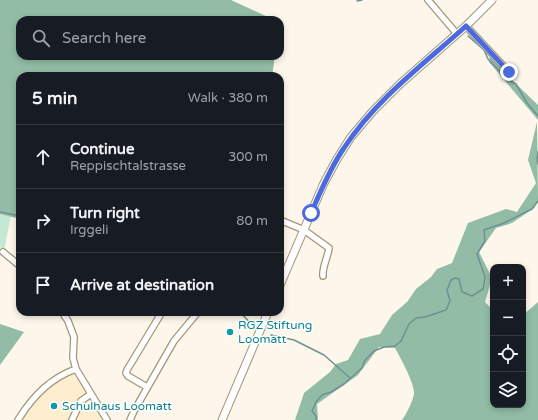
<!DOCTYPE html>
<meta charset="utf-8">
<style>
:root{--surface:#171b24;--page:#242831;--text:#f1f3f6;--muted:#9ea1a6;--line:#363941}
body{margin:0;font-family:"Varela Round",sans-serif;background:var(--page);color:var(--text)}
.controls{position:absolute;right:12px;bottom:12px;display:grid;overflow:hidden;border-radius:8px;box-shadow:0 2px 6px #0003}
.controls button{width:36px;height:36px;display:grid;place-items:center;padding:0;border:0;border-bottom:1px solid var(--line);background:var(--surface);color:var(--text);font:20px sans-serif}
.stop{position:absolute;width:12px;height:12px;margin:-9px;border:3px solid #4a6ade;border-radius:50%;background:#fff}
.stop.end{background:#4a6ade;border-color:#fff;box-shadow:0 1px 4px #0008}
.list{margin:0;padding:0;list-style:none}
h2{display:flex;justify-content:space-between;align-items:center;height:52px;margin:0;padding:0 16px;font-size:17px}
h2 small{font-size:13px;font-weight:400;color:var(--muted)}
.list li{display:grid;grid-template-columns:26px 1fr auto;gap:12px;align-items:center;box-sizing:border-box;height:64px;padding:0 16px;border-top:1px solid var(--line)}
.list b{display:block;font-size:15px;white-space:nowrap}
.list p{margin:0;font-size:13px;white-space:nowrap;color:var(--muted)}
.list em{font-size:13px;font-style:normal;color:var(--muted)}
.icon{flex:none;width:22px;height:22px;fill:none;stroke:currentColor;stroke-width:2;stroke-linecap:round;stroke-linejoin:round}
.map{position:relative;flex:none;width:538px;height:420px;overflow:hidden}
.search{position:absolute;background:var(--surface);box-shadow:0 2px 6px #0003;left:16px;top:16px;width:268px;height:44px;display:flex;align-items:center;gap:10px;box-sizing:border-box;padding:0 14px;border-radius:12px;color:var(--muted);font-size:15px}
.panel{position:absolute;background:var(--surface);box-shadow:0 2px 6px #0003;left:16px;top:72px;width:268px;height:244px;border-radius:12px}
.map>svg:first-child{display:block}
</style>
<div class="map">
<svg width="538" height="420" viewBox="0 0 538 420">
<rect width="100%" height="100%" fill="#fdf7eb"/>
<!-- built -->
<path fill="#fdeecf" d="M70,374l5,2 27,38 -2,6h-79l6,-11 23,-24z"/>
<!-- green -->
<path fill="#c4e8d4" d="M0,214l11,2 -7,35 -4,-4z"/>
<!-- forest -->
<path fill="#92bca5" d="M0,0h231l35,16 2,4h-248v36h255l-3,20h-252v143l-20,-5z
M490,56l24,26 24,23v15l-49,-58z
M537,122l1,78 -4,8 -22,15 -16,5 -17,24 13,26 -7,24 8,8v95h30v-90l15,-13v118h-136c5,-7 10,-17 12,-26 1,-10 -14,-37 -19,-46l-16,-1 -21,28 -41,29 1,16h-23l9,-27 26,-21 6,-8 12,-4 12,-21 20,-5 12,-19 15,-13 9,-13 15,-12 6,-8 15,-6 16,-40 38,-14 11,3 19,-29 -8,-23z
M0,324l24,8 -24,33z"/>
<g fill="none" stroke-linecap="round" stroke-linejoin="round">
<!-- stream -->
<path stroke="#6f9095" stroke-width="1.5" d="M432,0l8,10
M357,1l5,-1
M468,36l16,14 4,9 20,21 8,4 11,19 11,13
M538,151l-1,9 1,4
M0,212l20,4
M240,312l16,17
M271,335l23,5 30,15 26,23
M316,420v-4l-4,-5 4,-9 6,-7 9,-3 13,-8 18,-16 3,-8 9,-9 10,-4 11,-1 6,-5 8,-17 7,-6 9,-1 21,-7 4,-9 -3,-11 4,-10 4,-2 4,1 3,13 10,4 11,-7 2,-12 -8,-23 8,-13 -1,-11 20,-7 28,-14 6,-8"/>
<defs>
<path id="minor" d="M428,0l29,34
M466,26l43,46
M280,220l24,10 25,18c-1,9 -7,19 -6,28
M3,252l17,14
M62,312l6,9 6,16 -1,21 3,11 31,51
M147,387l-19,-11 -2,-3 1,-3 35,-58
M18,420c14,-23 32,-42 58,-51
M72,420l9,-19 10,-7
M130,420l4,-9 40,-70 24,-29"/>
<path id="major" d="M280,285l44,-102 13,-24 14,-22 22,-26 27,-27 66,-58 26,-26
M222,420l46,-108"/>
</defs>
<!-- minor casing -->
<use href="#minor" stroke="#a49679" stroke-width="8"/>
<!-- major casing -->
<use href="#major" stroke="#a49679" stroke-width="9"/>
<!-- minor -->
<use href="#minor" stroke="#fff" stroke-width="5.5"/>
<!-- major -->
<use href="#major" stroke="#fff" stroke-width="7"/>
</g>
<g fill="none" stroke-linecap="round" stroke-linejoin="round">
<!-- route -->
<path stroke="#4a6ade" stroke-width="5" d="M311,213c10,-22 19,-45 33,-65 32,-49 80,-84 122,-122l43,46"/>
</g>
<!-- markers -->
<g fill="#0f9aa8" stroke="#fff" stroke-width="1.5">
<circle cx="230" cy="332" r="4"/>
<circle cx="54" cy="406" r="4"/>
</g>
<g text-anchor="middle" stroke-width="3" stroke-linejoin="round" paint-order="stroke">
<!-- culture labels -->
<g font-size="12" fill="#0d838f" stroke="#fff" text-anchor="start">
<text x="238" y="329">RGZ Stiftung<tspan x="238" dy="14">Loomatt</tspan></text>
<text x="62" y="410">Schulhaus Loomatt</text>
</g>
</g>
</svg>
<div class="controls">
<button>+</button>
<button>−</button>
<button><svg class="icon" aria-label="locate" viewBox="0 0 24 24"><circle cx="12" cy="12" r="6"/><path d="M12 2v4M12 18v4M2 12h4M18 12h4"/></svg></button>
<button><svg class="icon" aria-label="layers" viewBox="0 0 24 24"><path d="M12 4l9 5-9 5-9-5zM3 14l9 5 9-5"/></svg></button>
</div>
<div class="stop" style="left:311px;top:213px"></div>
<div class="stop end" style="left:509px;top:72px"></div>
<div class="search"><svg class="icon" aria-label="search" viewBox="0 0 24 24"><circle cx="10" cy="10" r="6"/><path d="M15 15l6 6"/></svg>Search here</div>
<section class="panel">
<h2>5 min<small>Walk · 380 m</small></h2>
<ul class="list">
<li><svg class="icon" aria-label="ahead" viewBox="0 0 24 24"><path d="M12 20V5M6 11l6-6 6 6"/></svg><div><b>Continue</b><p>Reppischtalstrasse</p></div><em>300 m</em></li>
<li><svg class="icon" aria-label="right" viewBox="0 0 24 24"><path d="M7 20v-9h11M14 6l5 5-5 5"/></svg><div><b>Turn right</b><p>Irggeli</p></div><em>80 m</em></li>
<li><svg class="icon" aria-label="arrive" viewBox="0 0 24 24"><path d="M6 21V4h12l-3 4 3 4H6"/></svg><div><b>Arrive at destination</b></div></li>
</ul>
</section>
</div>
